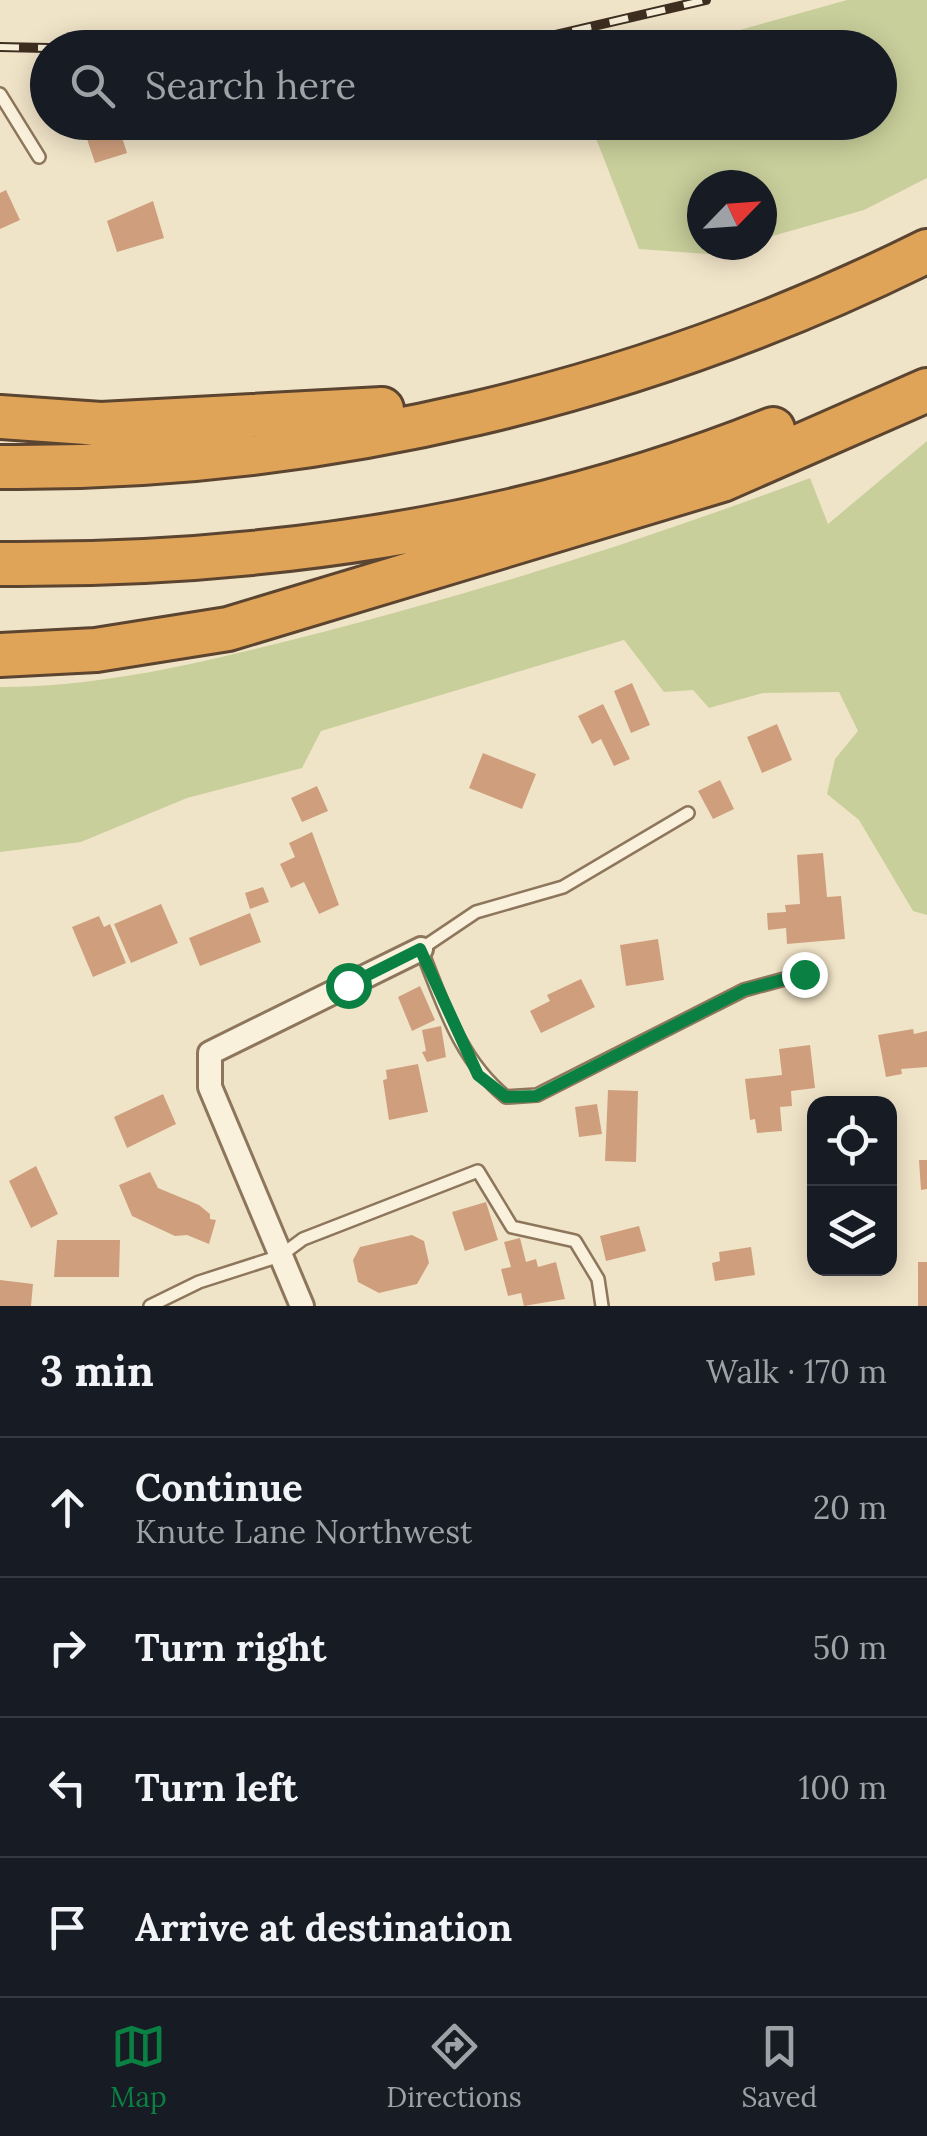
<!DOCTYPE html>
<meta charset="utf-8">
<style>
:root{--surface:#171b24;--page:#20242c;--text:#f1f3f6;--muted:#9ea1a6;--line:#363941;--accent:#0b8043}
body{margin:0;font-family:Lora,serif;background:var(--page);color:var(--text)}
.controls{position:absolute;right:30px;bottom:30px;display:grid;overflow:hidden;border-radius:20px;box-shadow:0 5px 25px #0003}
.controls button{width:90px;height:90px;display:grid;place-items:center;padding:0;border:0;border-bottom:2px solid var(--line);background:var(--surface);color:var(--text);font:50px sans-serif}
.compass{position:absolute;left:687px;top:170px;width:90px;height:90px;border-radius:50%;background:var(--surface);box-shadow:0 5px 25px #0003;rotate:65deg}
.stop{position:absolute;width:30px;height:30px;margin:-22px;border:8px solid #0b8043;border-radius:50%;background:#fff}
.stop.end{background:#0b8043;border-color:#fff;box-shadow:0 2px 10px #0008}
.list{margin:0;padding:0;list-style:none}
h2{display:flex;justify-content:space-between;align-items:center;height:130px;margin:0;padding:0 40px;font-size:42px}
h2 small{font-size:32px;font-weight:400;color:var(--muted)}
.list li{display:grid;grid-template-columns:65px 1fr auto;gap:30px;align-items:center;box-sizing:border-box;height:140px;padding:0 40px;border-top:2px solid var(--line)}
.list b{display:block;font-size:38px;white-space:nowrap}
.list p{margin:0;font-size:32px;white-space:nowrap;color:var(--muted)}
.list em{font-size:32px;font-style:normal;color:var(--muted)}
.icon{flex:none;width:55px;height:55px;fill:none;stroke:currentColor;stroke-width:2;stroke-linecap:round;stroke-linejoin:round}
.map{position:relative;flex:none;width:927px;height:1306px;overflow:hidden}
.search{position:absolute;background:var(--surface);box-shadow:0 5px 25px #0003;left:30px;right:30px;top:30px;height:110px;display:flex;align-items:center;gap:25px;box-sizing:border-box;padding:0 35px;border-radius:55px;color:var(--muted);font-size:38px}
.sheet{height:690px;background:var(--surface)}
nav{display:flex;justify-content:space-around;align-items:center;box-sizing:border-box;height:140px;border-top:2px solid var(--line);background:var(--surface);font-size:28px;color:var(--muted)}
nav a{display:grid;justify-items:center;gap:5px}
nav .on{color:var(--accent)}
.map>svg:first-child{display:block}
</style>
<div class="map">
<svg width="927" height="1306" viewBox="0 0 927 1306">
<rect width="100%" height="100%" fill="#f0e4c8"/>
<!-- green -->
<path fill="#c9cf9b" d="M847,0h80v178l-63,32 -102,29v-54h-60v60h38l-32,9 -69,-5 -49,-126 290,-1v-74l-201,-1z
M927,441v474l-14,-4 -54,-91 -32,-26 8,-35 23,-28 -19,-39 -76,1 -54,15 -16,-18 -29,2 -40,-52 -303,91 -19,37 -115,30 -106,44 -81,10v-165c110,0 216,-28 323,-55 166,-43 327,-94 487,-154l18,46z"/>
<!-- building -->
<path fill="#cf9f7d" d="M119,128l8,25 -32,10 -8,-24z
M6,190l14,30 -20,9v-36z
M153,201l11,37 -47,14 -10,-31z
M632,683l18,42 -19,8 -17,-42z
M603,704l27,55 -16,7 -13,-27 -9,5 -14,-28z
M777,724l15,36 -30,13 -15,-36z
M483,753l53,21 -14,35 -53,-21z
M720,780l14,29 -21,10 -15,-28z
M317,786l11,25 -26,11 -11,-24z
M312,832l27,73 -20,9 -15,-32 -13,6 -11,-24 15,-7 -6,-14z
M823,853l4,44 14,-1 4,43 -58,5 -1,-16 -18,2 -1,-17 19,-1 -1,-7 15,-1 -3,-49z
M263,887l6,15 -19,7 -5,-16z
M161,904l17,39 -47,20 -17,-39z
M250,913l11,29 -61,24 -11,-28z
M99,916l5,11 6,-3 16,39 -33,14 -21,-50z
M658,939l6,41 -38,6 -6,-41z
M581,979l14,28 -54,26 -11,-22 20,-10 -3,-6z
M420,986l15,34 -23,11 -14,-34z
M441,1026l5,31 -19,5 -5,-10 4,-1 -4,-21z
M913,1029l1,5 13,-3v36l-26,2 1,5 -16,3 -8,-42z
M810,1045l5,43 -24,3 1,15 -12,1 2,24 -25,2 -2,-14 -5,1 -5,-41 37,-4 -3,-26z
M418,1064l10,48 -39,8 -6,-40 4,-1 -1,-9z
M608,1090l30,1 -2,71 -31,-1z
M163,1094l13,30 -49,24 -13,-31z
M597,1104l5,30 -23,3 -4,-30z
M919,1160h8v29l-6,1z
M36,1166l22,48 -27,14 -22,-47z
M150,1172l8,16 41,17 11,9v5l6,1 -7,24 -22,-9 -12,1 -43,-20 -13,-31z
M486,1202l12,38 -33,11 -13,-39z
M639,1226l7,25 -40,10 -6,-25z
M412,1235l12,6 5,22 -12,21 -38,9 -21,-11 -5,-22 7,-13z
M520,1238l6,24 10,-3 2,8 18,-5 9,37 -41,7 -3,-13 -13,3 -7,-27 10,-2 -7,-25z
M57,1240h63l-1,37h-65z
M751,1247l4,28 -40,6 -3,-18 8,-2 -1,-9z
M918,1262h9v44h-9z
M0,1280l33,4 -2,22h-31z"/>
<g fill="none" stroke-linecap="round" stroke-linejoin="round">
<defs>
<path id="lane" d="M0,94l39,63
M688,813l-125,74 -87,25 -55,37c22,54 38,110 85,148l31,-2 207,-105 59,-16
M150,1306l49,-24 81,-26 23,-17 175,-68 34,56 63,14 23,38 4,27"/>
<path id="street" d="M302,1306l-92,-219v-34l211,-104"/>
<path id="highway" d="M0,417l101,7 281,-15
M0,467c320,3 641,-74 927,-216
M0,564c263,2 528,-37 773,-135
M0,655l96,-5 132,-21 494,-149 205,-90"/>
</defs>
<!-- lane casing -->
<use href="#lane" stroke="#8d765c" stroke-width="16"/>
<!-- street casing -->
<use href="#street" stroke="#8d765c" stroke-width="28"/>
<!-- highway casing -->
<use href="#highway" stroke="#5b4430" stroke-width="48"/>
<!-- lane -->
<use href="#lane" stroke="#faf1dc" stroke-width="11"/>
<!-- street -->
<use href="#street" stroke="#faf1dc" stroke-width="22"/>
<!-- highway -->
<use href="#highway" stroke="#e0a458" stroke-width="42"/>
<defs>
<path id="rail" d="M0,47l48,1
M460,48l82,-10 164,-38"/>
</defs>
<!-- rail casing -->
<use href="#rail" stroke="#3d2e20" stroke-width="10"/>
<!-- rail -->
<use href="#rail" stroke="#f7eed8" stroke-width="6" stroke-dasharray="19" stroke-linecap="butt"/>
</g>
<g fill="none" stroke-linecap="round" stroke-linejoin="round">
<!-- route -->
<path stroke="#0b8043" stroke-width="12" d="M348,985l72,-36 58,126 28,22 30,-1 208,-106 60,-16"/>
</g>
</svg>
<div class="controls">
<button><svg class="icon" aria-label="locate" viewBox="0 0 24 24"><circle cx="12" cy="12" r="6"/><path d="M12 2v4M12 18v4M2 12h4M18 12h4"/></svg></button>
<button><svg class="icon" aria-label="layers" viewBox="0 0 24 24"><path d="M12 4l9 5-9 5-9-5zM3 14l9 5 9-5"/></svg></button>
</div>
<svg class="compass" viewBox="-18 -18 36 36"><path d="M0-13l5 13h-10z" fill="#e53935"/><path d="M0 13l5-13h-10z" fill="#9ea1a6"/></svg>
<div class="stop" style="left:348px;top:985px"></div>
<div class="stop end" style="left:804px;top:974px"></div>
<div class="search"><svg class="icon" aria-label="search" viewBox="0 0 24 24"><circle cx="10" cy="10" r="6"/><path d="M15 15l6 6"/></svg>Search here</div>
</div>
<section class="sheet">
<h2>3 min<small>Walk · 170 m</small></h2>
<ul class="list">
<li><svg class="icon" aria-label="ahead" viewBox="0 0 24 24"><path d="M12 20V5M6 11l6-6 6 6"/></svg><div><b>Continue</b><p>Knute Lane Northwest</p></div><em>20 m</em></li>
<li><svg class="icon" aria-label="right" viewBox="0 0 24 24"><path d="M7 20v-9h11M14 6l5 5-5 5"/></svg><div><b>Turn right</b></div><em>50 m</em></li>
<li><svg class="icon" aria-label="left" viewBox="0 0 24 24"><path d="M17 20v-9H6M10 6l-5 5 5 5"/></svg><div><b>Turn left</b></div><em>100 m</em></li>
<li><svg class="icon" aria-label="arrive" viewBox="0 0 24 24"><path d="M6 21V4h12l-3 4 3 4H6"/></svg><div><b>Arrive at destination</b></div></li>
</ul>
</section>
<nav>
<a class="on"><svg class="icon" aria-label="map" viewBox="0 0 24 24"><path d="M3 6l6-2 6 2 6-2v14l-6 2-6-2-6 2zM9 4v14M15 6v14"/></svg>Map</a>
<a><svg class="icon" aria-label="directions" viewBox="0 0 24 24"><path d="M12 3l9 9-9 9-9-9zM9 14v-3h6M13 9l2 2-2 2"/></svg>Directions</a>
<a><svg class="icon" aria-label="saved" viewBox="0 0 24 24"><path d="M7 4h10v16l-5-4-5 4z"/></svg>Saved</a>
</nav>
